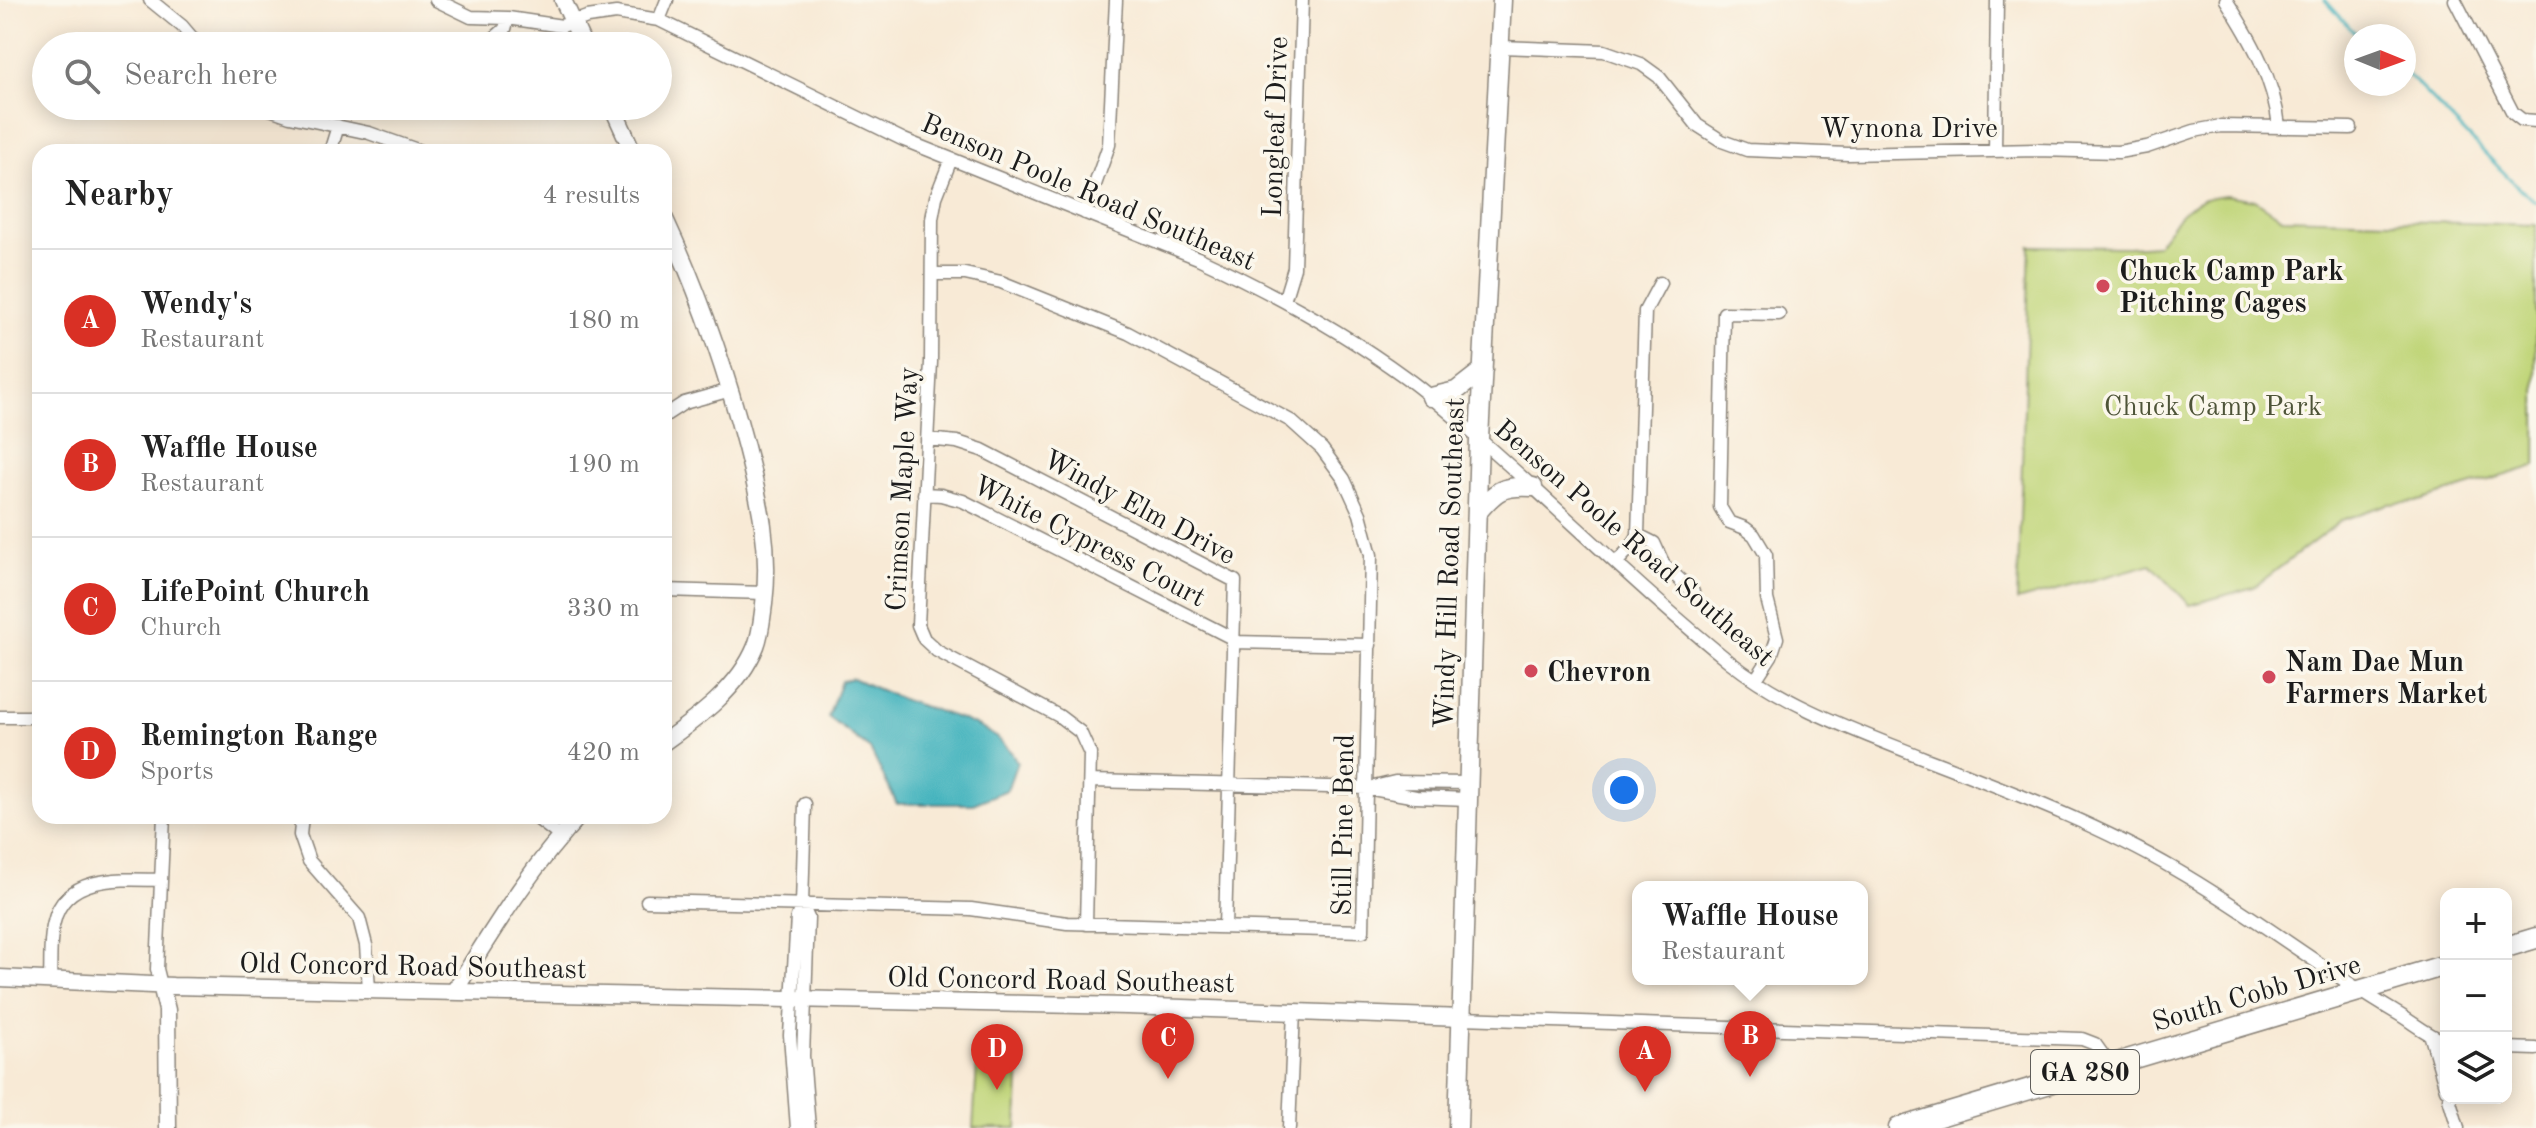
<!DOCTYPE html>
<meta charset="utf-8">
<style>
:root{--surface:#fff;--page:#f6f6f6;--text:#222;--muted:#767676;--line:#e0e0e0;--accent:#d93025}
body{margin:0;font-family:"Old Standard TT",serif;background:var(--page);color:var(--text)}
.controls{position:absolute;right:24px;bottom:24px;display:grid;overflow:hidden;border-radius:16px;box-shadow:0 4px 20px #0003}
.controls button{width:72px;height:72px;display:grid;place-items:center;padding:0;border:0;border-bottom:2px solid var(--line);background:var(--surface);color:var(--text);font:40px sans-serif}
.compass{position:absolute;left:2344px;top:24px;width:72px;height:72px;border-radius:50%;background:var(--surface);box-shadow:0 4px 20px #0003;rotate:91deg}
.you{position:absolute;left:1624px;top:790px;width:28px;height:28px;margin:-20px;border:6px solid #fff;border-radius:50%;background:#1a73e8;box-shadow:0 0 0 12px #1a73e833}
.badge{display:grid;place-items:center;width:52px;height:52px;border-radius:50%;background:var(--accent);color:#fff;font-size:26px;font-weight:700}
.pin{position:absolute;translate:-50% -66px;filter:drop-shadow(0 2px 4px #0008)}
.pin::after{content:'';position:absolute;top:42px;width:28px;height:24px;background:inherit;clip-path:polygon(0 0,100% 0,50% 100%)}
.popup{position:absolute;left:1632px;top:881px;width:236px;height:104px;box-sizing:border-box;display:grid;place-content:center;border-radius:16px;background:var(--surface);filter:drop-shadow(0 2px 6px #0005);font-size:26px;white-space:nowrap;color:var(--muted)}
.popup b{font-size:30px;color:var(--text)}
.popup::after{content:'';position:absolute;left:50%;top:100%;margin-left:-16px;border:16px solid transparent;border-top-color:var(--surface)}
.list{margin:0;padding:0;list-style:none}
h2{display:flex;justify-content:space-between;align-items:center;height:104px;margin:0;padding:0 32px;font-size:34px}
h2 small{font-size:26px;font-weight:400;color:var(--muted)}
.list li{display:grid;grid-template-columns:52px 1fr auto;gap:24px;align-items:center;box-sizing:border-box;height:144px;padding:0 32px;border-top:2px solid var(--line)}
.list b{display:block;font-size:30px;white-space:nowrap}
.list p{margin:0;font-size:26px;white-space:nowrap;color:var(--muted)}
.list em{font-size:26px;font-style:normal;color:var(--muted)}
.icon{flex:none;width:44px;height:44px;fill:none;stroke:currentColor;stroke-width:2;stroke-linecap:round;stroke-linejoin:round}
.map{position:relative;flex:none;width:2536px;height:1128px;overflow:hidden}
.search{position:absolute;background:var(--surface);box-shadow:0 4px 20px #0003;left:32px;top:32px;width:640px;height:88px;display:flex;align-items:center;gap:20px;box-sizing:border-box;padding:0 28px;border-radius:44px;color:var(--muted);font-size:30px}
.panel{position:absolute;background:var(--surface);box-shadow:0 4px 20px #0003;left:32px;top:144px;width:640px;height:680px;border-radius:24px}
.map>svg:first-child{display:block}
</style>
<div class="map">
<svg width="2536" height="1128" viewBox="0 0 2536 1128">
<rect width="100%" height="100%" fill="#fbf7ec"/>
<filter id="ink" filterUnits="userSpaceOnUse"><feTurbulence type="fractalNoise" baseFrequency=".0125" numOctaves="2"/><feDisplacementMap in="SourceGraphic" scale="16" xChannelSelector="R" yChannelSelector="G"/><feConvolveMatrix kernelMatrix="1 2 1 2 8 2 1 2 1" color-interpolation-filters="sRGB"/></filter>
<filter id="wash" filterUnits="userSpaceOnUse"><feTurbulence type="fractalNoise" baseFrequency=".006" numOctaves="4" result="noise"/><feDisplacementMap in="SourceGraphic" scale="32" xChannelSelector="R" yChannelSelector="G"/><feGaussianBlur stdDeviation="1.8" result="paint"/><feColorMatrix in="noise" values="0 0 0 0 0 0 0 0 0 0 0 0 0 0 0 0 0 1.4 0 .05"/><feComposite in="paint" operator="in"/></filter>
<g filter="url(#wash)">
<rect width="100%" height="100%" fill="#f8ead6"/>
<!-- green -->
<path fill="#c1d67a" stroke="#6e794b" stroke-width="2" d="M2226,195l29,5 27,18 254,7v241l-120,36 -28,2 -46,16 -88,67 -64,18 -39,-41 -134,37 13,-355 98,1 29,-2c24,-30 28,-46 69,-50z
M978,1050l42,2 -3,76h-44z"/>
<!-- water -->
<path fill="#44b4be" stroke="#30686d" stroke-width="2" d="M852,678c17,7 34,15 52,22 37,14 94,23 113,62l-10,28 -34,14h-76l-27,-55 -42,-32 13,-36z"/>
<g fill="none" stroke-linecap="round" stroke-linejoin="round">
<!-- stream -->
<path stroke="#44b4be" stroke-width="3" d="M2325,0l28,31 9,5
M2404,71l117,119 15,12"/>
</g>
</g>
<g filter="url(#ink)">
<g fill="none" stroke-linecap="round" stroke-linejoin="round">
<defs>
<path id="minor" d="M150,0l32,26 17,20
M436,0l35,17 37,1 54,8 25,-9 29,-4 43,7 245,120 294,118c71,33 143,72 207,119 28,20 54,44 80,67 82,72 160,150 245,218 57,45 127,69 194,96 85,33 172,65 252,112 75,43 144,98 219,142 18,10 31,23 51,30
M2226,0c25,39 48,79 53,126
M2455,0l58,113 9,7 14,1
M659,20l8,-20
M485,46l20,-17 3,-11
M1500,47l104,4 37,13 18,13 38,48 25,16 25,9 101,4 189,-4 81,2 29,-5 47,-16 27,-5 130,2
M261,106l29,10 79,17 54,19
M1995,151l2,-151
M330,152l8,-26
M951,159l-15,38 -4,22 -1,143 -13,263 6,14 13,12 122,65 21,16 10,22 -4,170
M1085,213l24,-68 7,-145
M1284,301l10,-33 8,-268
M664,416l20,-13 47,-13
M927,439l30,3 25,8 253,131 -10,346
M924,494l17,1 22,6 269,137
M1638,535l16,8 10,22 29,27
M1617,562l15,-16 6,-11 7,-224 15,-28
M664,590l101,3
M1232,642l138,3
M1756,679l15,-23 6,-18 -10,-39 -1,-44 -12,-20 -9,-7 -16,-6 -9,-15 4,-194 55,1
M0,717h40
M1091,781l276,7 49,9 52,2
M1370,788l25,-6 73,1
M302,816l-2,19 9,26 50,57 7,27 3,44
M534,816l26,20
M647,901l324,8 96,14 296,8 8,-376 -11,-41 -16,-35 -22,-30 -31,-28 -163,-88 -127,-51 -36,-8h-33
M802,905l6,13 -5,138 6,72
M50,979c1,-19 -1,-39 4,-57 11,-48 68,-43 107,-42
M161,985l-4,-16 7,-153
M1462,1018l620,21 13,5 15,21
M2431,1037l15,52
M2506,1048l30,1
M2449,1098l9,30
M797,1128l-7,-93 7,-118 5,-12 3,-101
M1289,1128l5,-117"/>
<path id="tertiary" d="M563,0l21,46
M612,106l21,46
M664,217c35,75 61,150 82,230 14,55 25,100 18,157 -2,14 -3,29 -8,42 -17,42 -57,71 -92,96
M0,978l173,8 954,20 335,12
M161,985l6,25 1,118
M455,990c38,-60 75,-122 124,-174"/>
<path id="secondary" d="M1431,397l25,-6 27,-21
M1477,513c19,-23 26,-28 56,-26
M1458,1128l21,-689 23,-439"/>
<path id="primary" d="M2506,947l30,-9
M1899,1128l547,-163"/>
</defs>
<!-- minor casing -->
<use href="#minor" stroke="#8a8379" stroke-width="15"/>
<!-- tertiary casing -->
<use href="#tertiary" stroke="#8a8379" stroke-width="19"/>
<!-- secondary casing -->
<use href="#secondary" stroke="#8a8379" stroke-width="21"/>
<!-- primary casing -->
<use href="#primary" stroke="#8a8379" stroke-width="23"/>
<!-- minor -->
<use href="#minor" stroke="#fff" stroke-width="12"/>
<!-- tertiary -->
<use href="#tertiary" stroke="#fff" stroke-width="16"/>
<!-- secondary -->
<use href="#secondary" stroke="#fff" stroke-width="18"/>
<!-- primary -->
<use href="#primary" stroke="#fff" stroke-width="20"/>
</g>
</g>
<!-- markers -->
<g fill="#d1495b" stroke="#fbf7ec" stroke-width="3">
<circle cx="2103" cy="286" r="8"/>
<circle cx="1531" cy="671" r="8"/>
<circle cx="2269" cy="677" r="8"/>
</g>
<g text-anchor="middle" stroke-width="7" stroke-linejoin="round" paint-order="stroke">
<!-- shield labels -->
<rect fill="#fbf7ec" stroke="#5f5e5a" stroke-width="2" x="2031" y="1050" width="108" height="44" rx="6"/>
<g font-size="26" font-weight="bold" fill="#1c1c1c">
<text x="2085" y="1081">GA 280</text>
</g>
<!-- street labels -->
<g font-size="28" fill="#1c1c1c" stroke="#fbf7ec">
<text transform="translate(1274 127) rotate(-88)" y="10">Longleaf Drive</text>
<text x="1909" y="137">Wynona Drive</text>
<text transform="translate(1089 191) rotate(23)" y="10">Benson Poole Road Southeast</text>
<text transform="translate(901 489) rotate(-87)" y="10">Crimson Maple Way</text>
<text transform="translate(1140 506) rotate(28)" y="10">Windy Elm Drive</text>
<text transform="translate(1090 540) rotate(27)" y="10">White Cypress Court</text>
<text transform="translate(1635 542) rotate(41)" y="10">Benson Poole Road Southeast</text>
<text transform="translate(1448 563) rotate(-88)" y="10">Windy Hill Road Southeast</text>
<text transform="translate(1342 825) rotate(-89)" y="10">Still Pine Bend</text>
<text transform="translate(413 965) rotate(1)" y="10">Old Concord Road Southeast</text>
<text transform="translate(1061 979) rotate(1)" y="10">Old Concord Road Southeast</text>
<text transform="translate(2256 992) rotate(-16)" y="10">South Cobb Drive</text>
</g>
<!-- poi labels -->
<g font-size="28" font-weight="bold" fill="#1c1c1c" stroke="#fbf7ec" text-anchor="start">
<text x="2119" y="280">Chuck Camp Park<tspan x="2119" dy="32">Pitching Cages</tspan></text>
<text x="2285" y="671">Nam Dae Mun<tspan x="2285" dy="32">Farmers Market</tspan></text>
<text x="1547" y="681">Chevron</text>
</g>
<!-- park labels -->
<g font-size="28" fill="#4e5438" stroke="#fbf7ec">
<text x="2213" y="415">Chuck Camp Park</text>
</g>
</g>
</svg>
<div class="controls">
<button>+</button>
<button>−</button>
<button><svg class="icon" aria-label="layers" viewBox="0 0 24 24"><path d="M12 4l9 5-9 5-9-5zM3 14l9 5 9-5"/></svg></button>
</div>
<svg class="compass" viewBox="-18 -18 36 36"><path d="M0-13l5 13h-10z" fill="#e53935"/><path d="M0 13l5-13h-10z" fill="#767676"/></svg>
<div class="you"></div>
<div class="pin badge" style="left:1645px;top:1092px">A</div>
<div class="pin badge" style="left:1750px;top:1077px">B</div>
<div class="popup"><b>Waffle House</b>Restaurant</div>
<div class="pin badge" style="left:1168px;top:1079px">C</div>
<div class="pin badge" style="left:997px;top:1090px">D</div>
<div class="search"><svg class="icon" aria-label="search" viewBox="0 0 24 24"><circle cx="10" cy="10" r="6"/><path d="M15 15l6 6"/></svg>Search here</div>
<section class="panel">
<h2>Nearby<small>4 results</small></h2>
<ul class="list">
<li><span class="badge">A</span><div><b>Wendy's</b><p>Restaurant</p></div><em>180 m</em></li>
<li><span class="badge">B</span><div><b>Waffle House</b><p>Restaurant</p></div><em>190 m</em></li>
<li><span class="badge">C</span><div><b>LifePoint Church</b><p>Church</p></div><em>330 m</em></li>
<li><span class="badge">D</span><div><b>Remington Range</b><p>Sports</p></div><em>420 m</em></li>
</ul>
</section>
</div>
